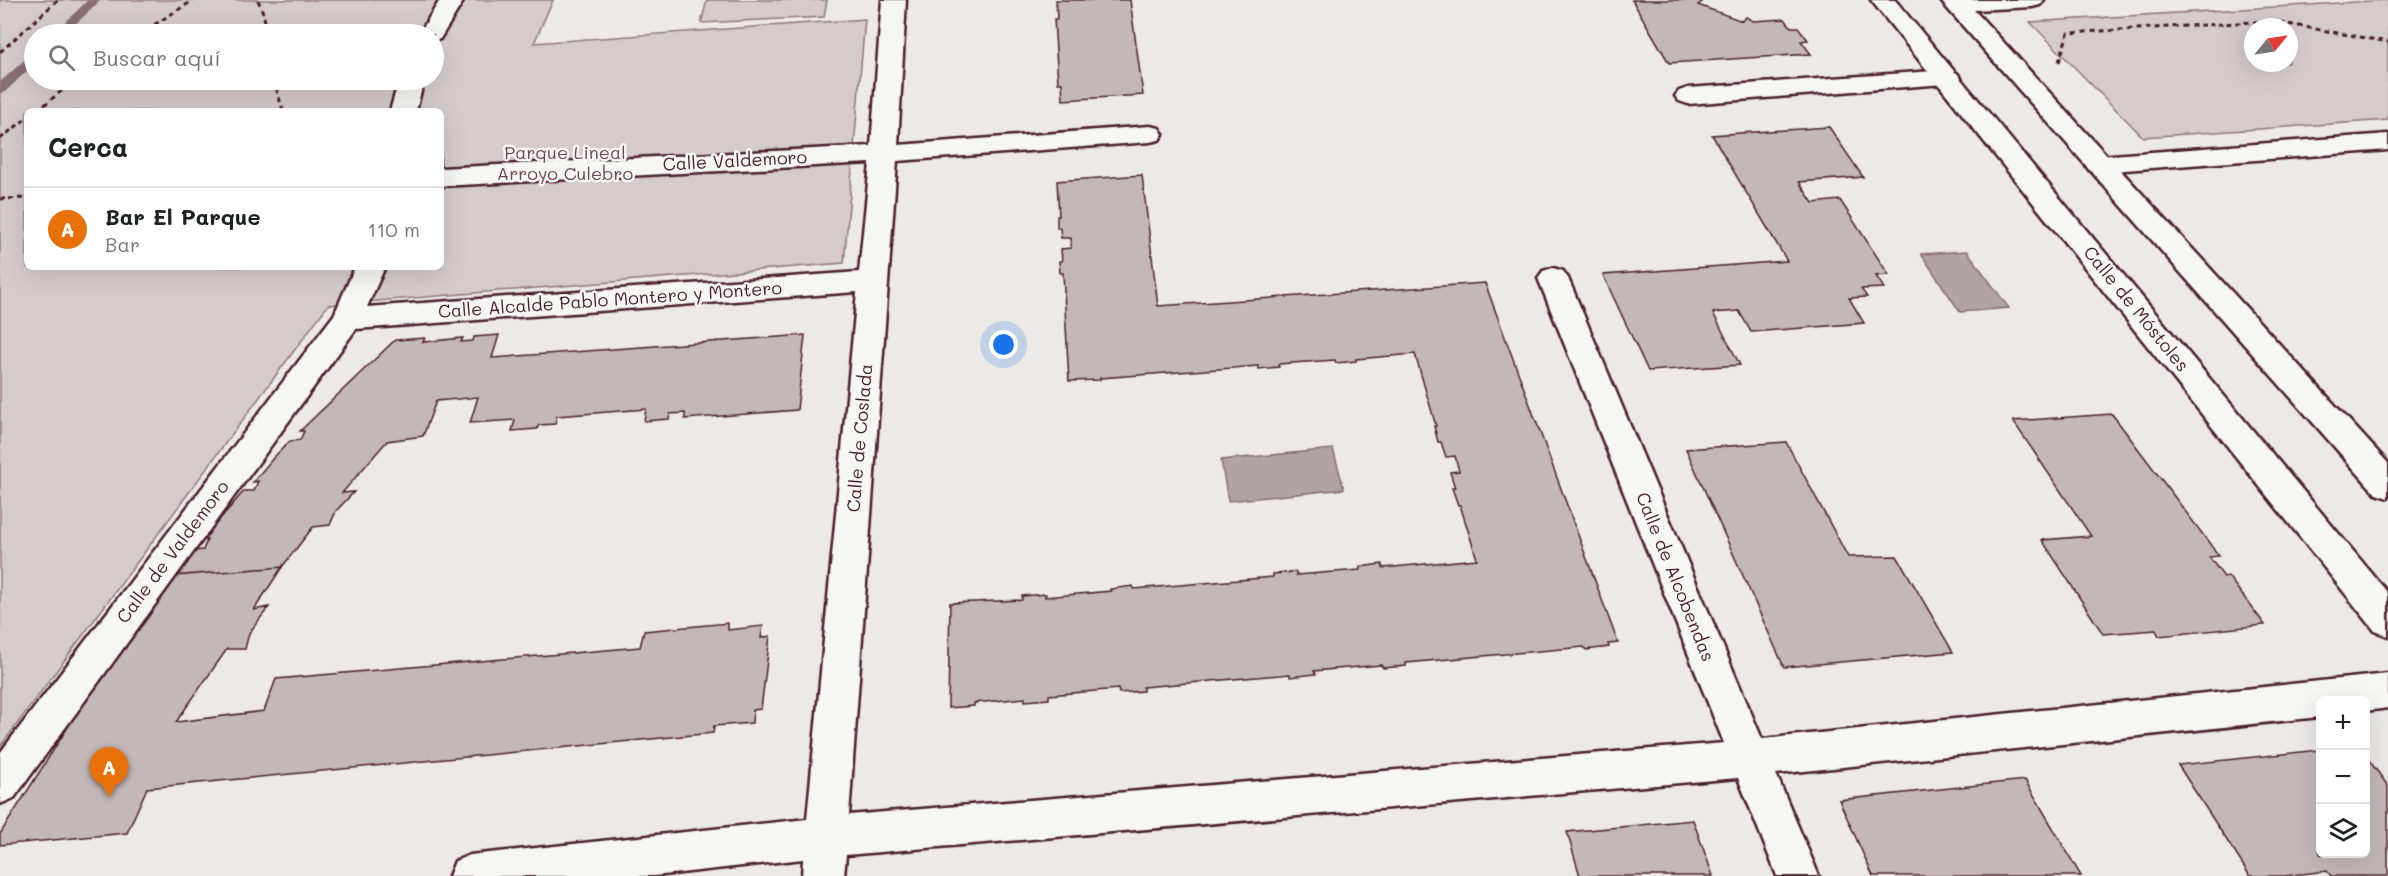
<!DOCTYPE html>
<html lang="es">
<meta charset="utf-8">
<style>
:root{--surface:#fff;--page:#f2f2f2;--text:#202124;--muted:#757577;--line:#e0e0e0;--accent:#d1495b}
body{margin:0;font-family:Mali,sans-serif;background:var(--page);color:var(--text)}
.controls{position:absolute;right:18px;bottom:18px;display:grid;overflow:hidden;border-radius:9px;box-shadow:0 6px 24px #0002}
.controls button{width:54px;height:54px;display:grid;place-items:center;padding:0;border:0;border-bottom:2px solid var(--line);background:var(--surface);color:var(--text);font:30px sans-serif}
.compass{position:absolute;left:2244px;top:18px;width:54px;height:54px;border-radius:50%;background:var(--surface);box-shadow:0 6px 24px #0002;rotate:60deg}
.you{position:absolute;left:1004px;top:345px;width:21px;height:21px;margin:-15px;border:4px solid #fff;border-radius:50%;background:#1a73e8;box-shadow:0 0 0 9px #1a73e833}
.badge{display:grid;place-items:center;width:39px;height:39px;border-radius:50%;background:var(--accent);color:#fff;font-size:20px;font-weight:700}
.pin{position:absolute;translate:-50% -50px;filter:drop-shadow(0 2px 3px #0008)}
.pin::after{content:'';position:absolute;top:32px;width:21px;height:18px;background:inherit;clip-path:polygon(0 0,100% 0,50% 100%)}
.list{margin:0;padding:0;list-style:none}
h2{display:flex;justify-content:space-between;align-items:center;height:78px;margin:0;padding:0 24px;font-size:26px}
h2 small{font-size:20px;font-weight:400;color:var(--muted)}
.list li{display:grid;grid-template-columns:39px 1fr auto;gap:18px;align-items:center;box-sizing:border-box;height:84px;padding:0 24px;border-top:2px solid var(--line)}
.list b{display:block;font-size:22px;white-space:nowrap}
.list p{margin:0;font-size:20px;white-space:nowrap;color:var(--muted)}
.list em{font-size:20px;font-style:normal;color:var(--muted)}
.icon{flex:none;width:33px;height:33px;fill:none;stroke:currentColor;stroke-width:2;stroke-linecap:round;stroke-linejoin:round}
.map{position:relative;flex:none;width:2388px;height:876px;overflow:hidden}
.search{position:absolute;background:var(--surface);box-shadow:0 6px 24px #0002;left:24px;top:24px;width:420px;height:66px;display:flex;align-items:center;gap:15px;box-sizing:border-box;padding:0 21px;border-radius:33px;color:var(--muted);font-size:22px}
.panel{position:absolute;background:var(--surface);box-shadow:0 6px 24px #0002;left:24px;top:108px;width:420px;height:162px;border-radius:9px}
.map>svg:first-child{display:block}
</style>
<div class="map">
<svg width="2388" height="876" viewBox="0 0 2388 876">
<rect width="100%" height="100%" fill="#ece9e6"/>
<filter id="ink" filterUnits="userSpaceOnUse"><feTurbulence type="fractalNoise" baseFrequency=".0167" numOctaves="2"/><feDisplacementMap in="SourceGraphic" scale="12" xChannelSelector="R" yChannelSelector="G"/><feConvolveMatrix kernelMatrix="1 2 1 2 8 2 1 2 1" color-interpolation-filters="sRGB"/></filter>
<g filter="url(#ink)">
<!-- green -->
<path fill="#d4cbca" stroke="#8f757a" stroke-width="1.5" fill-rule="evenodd" d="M0,0h553l-19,43 331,-24 -21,244 -516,42 -328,442zM34,34h400v46h-400zM27,111h414v156h-414z
M707,0h120l-3,17 -123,6z
M2388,0v120l-245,17 -113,-115zM2253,27h36v36h-36z"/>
<!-- water -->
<path fill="#b1a2a3" stroke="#886e73" stroke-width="1.5" d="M1967,251l42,57 -49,4 -39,-58z
M1333,449l11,40 -116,12 -7,-41z"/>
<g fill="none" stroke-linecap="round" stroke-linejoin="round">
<!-- stream -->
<path fill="#886e73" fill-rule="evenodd" d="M88,0h13l-36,34h-12z
M34,54v10l-29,28 -5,1v-11l30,-27z"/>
</g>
<!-- building -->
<path fill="#c4b7b7" stroke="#4a1f2b" stroke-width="1.5" d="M1056,0h74l13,95 -80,5 -1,-17h-4l-4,-64h3z
M1632,0h65l5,2 -4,3 44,16 4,-4 7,4 32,-2 6,8h7l10,13 -7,1 10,13 -142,9z
M1829,127l34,50 -64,5 14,21 27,-3 49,75 -13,1 8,12 -23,1 6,8 -18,1 15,25 -113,9 -12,-21 -26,2 27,52 -92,6 -45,-96 184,-14 -75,-126z
M1142,175l16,131 327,-23 133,360 -10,1 1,3 -23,3 -2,-3 -178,16v3l-23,2 -2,-3 -67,6 2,3 -26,3v-3l-147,13v4l-24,2 -1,-4 -69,6v4l-24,2v-3l-51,5v3l-26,2 2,-105 72,-3v-4l24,-2 -1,3 66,-6 -1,-2 23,-3 1,3 139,-12v-3l23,-2v3l64,-5v-3l22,-3 1,4 94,-9 -17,-54h-2l-6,-17h3l-5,-16 9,-1 -4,-15 -9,1 -5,-15h-3l-4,-16h2l-21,-72 -59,5v2l-20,2 -1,-3 -57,4 1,3 -21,2v-3l-158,12v2l-31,1 -6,-108h-3l-1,-12h3l-1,-12 10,-1v-10h-10l-1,-10h-3v-12h2l-2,-35z
M499,335l-7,23 313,-23 -8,75 -112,9v-6l-15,1 -1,5 -25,2 2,-12 -89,7 -2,8 -16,1 -2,4 -25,2 3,-11 -45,3 8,-26 -42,4 -13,35 -36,5 -45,52 12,-1 -18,19 -6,14 -17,2 -31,40 -109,9 20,-25 10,-1 4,-10h-5l42,-49h10l4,-10 -5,1 21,-25 16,-16 10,-1 4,-9h-4l95,-91 30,-2 -2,4 40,-4 -2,4 12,-1 1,-4z
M2112,414l107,142 -10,1 15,20 4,-1 37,49 -106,11 -3,-6 -53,4 -61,-94 49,-4 -78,-115z
M1786,442l62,115 49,-1 56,96 -169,15 -98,-218z
M282,567l-28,43 15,-3 -20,26 -4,16h-18l-51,73 88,-11 12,-32 364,-32 4,-16 84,-8v7l35,-4 -2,12 9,-2 -9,73 -8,1 -1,13 -38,3 -1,7 -566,55 -20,45 -127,12v-11l101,-159 72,-99z
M2320,750v104h46v-98l22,30v90h-57l-4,-5 -43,5h-34l-72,-111z
M2025,780l56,96h-208l-34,-76z
M1693,820l20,56h-133l-13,-44z"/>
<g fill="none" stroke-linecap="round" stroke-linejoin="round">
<defs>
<path id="minor" d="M440,0h24l-24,39 -6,2v-7h-15z
M882,0h24l-8,145 252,-19 9,2 4,6 -4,6 -9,2 -253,19 -48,654 875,-72 -186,-465 5,-7 10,-3 10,3 5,7 194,461 626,-65v34l-22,3v-11h-46v17l-544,57 43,102h-42l-39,-98 -892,77 -2,21h-42l1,-17 -149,17h-205l6,-15 15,-6 337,-36 50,-527 -501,37 -342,469 -14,6v-51l334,-438 21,-48h30l-18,40 492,-35 11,-109 -429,23v-18l430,-22z
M1947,0h97l-4,5 -8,2 -76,4 -8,-2 -4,-5z
M1948,70l9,3 4,5 -4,5 -269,21 -9,-3 -4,-5 4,-5 9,-3z
M399,80h25l-8,31h-26z
M2388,134v16l-289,22 -10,-2 -4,-6 4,-6 10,-2z"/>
<path id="major" d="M1871,0h24l493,593v43l-13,-5z
M1940,0h25l423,463v35l-12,-4z"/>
</defs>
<!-- minor casing -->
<use href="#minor" stroke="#4a1f2b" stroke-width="5"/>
<!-- major casing -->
<use href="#major" stroke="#4a1f2b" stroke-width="5"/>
<!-- path -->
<path stroke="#4a1f2b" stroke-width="3" stroke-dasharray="5 4" stroke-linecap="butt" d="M258,0l6,15 2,19
M139,34l55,-34
M0,52l58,-52
M2059,62l9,-29 203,-12 117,21
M274,80l9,31
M37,111l38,-31
M0,139l27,-21
M0,199l27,-1"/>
<!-- minor -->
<use href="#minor" fill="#f6f6f2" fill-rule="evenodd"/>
<!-- major -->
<use href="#major" fill="#f6f6f2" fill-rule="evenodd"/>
</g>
</g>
<g text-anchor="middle" stroke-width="5" stroke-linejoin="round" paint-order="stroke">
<!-- park labels -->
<g font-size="18" fill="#6c4a53" stroke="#f6f6f2">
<text x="565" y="159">Parque Lineal<tspan x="565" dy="21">Arroyo Culebro</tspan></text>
</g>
<!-- street labels -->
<g font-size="18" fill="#4a1f2b" stroke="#f6f6f2">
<text transform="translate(735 161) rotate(-3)" y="6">Calle Valdemoro</text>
<text transform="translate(610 300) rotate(-4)" y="6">Calle Alcalde Pablo Montero y Montero</text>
<text transform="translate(2136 309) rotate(51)" y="6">Calle de Móstoles</text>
<text transform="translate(860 438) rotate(-85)" y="6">Calle de Coslada</text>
<text transform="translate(173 552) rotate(-53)" y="6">Calle de Valdemoro</text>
<text transform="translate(1675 577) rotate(68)" y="6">Calle de Alcobendas</text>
</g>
</g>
</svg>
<div class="controls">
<button>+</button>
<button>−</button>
<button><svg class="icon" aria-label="layers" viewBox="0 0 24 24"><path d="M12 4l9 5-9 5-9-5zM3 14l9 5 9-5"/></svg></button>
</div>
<svg class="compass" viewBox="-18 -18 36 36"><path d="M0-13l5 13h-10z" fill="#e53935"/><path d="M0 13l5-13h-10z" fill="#757577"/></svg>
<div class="you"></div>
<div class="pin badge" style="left:109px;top:797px;background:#e8710a">A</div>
<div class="search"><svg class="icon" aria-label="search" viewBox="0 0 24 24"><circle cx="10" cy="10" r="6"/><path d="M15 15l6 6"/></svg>Buscar aquí</div>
<section class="panel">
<h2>Cerca<small></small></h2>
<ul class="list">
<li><span class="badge" style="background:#e8710a">A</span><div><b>Bar El Parque</b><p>Bar</p></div><em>110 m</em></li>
</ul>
</section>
</div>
